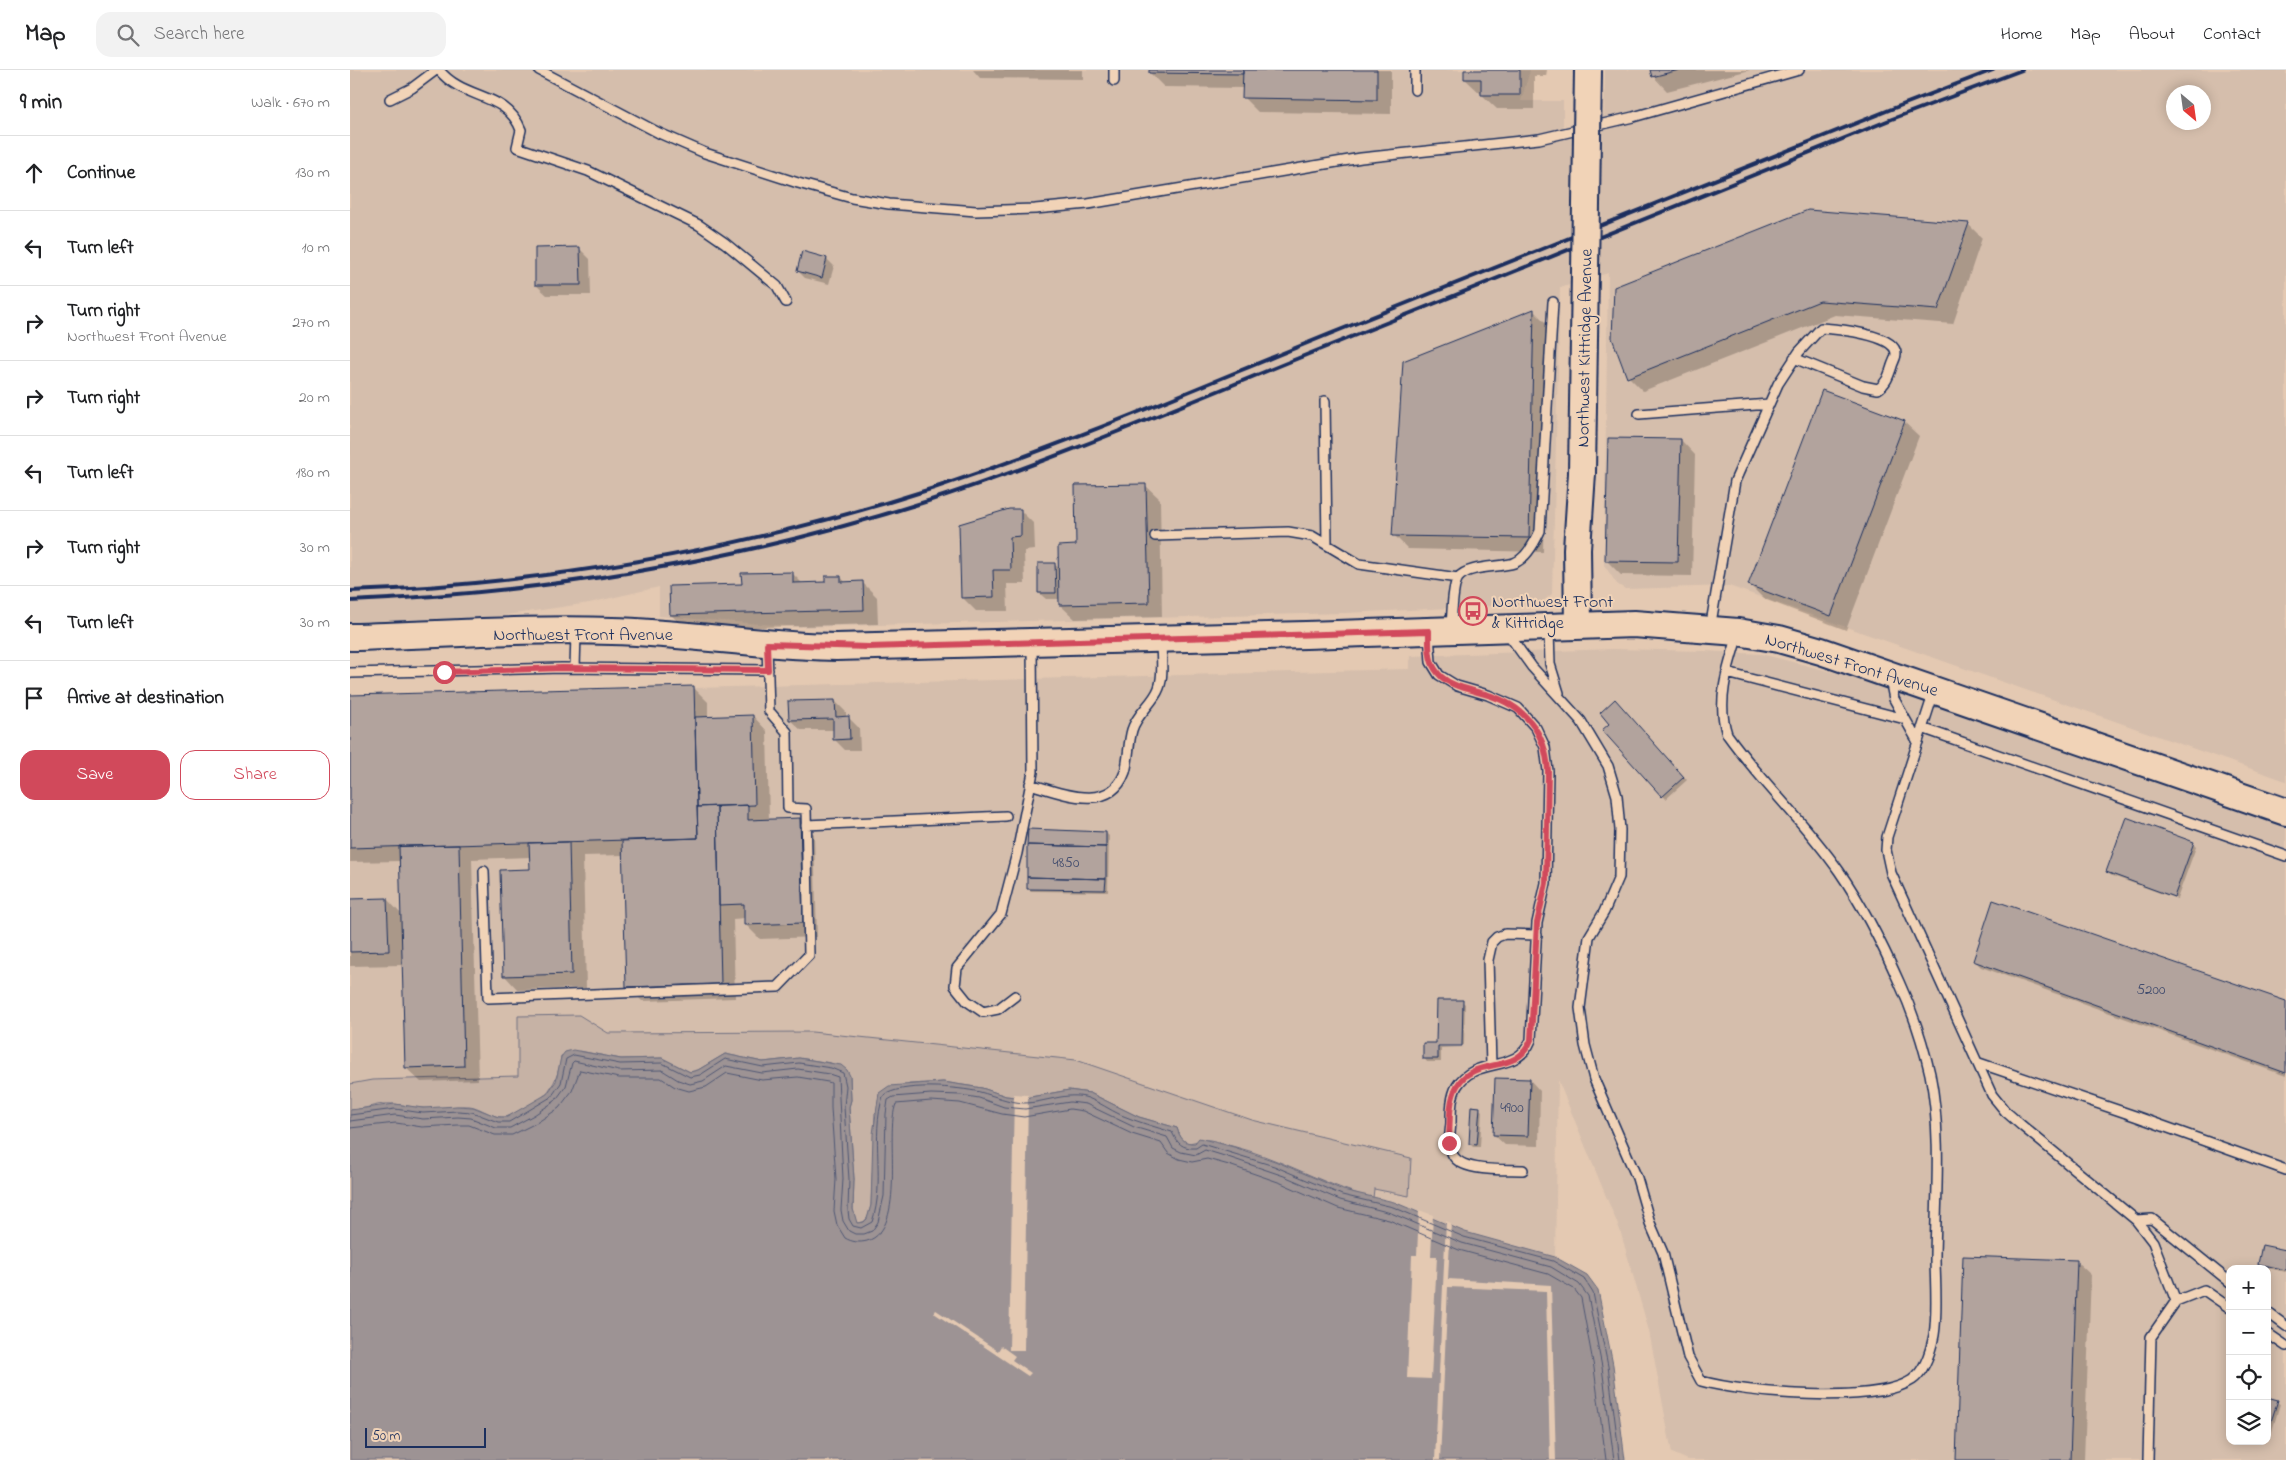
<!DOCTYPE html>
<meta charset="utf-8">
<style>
:root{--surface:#fff;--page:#f2f2f2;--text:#202124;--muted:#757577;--line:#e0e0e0;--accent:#d1495b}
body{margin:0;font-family:"Indie Flower",sans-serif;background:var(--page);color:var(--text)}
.controls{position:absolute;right:15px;bottom:15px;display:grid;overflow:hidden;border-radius:10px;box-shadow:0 2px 12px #0003}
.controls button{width:45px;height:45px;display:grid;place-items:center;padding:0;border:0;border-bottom:1px solid var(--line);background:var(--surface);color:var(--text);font:25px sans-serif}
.compass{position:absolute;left:1816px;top:15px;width:45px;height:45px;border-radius:50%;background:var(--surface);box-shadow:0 2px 12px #0003;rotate:151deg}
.scale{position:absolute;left:15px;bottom:12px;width:121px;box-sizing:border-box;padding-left:5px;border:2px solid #1b2f5e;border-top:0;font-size:14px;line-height:18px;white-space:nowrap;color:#1b2f5e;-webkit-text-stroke:4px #f1d3b7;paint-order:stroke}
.stop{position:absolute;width:15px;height:15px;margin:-11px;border:4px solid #d1495b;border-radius:50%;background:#fff}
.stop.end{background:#d1495b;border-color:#fff;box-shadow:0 1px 5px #0008}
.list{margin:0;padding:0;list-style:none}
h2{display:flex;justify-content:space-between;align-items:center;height:65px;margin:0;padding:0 20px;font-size:21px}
h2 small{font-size:16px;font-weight:400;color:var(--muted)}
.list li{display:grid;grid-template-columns:32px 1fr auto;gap:15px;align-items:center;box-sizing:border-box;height:75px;padding:0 20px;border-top:1px solid var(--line)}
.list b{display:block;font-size:19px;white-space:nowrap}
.list p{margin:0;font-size:16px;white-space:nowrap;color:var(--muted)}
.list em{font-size:16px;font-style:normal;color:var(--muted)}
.actions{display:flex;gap:10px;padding:15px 20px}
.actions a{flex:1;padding:11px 0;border:1px solid var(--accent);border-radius:15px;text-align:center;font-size:18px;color:var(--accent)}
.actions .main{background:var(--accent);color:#fff}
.icon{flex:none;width:28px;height:28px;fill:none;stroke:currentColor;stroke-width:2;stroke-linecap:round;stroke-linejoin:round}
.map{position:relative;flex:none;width:1936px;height:1390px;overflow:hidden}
header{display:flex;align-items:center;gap:30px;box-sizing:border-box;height:70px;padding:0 25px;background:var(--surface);border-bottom:1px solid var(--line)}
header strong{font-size:24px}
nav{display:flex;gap:28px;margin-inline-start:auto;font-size:18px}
.search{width:350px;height:45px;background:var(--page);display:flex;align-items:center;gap:12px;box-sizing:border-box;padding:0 18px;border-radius:15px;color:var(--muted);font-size:19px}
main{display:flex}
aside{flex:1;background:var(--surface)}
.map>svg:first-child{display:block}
</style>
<header>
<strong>Map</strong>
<div class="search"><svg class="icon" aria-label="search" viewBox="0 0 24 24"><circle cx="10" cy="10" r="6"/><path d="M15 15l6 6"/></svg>Search here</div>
<nav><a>Home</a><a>Map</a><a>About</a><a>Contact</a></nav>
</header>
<main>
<aside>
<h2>9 min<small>Walk · 670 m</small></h2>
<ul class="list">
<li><svg class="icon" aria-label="ahead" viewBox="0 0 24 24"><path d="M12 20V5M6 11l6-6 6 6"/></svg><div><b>Continue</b></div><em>130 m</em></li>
<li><svg class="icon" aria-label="left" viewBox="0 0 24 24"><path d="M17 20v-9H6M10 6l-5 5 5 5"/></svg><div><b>Turn left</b></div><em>10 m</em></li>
<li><svg class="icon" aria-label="right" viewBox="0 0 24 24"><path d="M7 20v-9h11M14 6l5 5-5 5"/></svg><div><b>Turn right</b><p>Northwest Front Avenue</p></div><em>270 m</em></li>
<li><svg class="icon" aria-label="right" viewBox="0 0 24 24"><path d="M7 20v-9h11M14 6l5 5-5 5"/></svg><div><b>Turn right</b></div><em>20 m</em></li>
<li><svg class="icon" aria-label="left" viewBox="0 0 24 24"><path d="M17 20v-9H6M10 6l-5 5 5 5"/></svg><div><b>Turn left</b></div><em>180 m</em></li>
<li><svg class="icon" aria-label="right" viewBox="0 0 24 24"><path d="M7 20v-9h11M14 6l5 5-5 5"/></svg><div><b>Turn right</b></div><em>30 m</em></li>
<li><svg class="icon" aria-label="left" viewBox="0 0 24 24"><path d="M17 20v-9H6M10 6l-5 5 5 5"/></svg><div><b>Turn left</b></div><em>30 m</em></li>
<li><svg class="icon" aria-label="arrive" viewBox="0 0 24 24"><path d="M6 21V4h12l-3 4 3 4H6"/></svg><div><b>Arrive at destination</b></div></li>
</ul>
<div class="actions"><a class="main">Save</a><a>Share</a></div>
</aside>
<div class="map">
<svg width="1936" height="1390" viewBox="0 0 1936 1390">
<rect width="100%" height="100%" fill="#e4c9b2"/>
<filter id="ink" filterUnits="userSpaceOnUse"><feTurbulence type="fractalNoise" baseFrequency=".02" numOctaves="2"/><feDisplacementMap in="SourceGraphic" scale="10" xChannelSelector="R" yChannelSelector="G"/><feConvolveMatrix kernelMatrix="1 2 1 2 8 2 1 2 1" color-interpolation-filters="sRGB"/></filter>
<g filter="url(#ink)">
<!-- built -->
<path fill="#d5beac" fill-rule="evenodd" d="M0,0h1180l-9,31h42v26l41,-12 1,-45h681v711l-557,-195 -104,3 -8,-5 -13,-19 4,-292 -48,15 -8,306 -13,10 -195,9 -545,14 -140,-11v-29l-70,16 -116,17 -123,3zM1824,22h30v30h-30z
M1264,579l90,2 57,3 115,29 410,144v633h-598l-16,-7 -23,-122 -29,-101 -62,-150 -3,177 -90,-25 -71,-30 -33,-7 -801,-124 -210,39v-413l1059,-28 1,-13zM1880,1199h37v172h-37z"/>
<!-- green -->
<path fill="#c6b2a5" stroke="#707082" d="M229,945l29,18 204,-1 264,28 176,60 159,38 -2,38 -35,-7 -1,9 -12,-3c-44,-14 -84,-38 -129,-49 -7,-2 -15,-5 -22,-6 -17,-2 -25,13 -33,-12l-38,-11 -49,-24 -21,-3 -44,8 -19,-2 -24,-8 -39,-6 -34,2 -34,29 -4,92c-2,9 -3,19 -15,18l-3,-14 1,-30 -5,-72 2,-7 -1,-24 -19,-13 -32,-5 -36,4 -38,-8 -27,16 -8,2 -28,-14 -41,1 -41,-8 -19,5c-3,33 -21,49 -52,60 -14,5 -27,-9 -40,-10 -16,-1 -31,4 -47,2 -13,-1 -24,-5 -38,-4 -11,1 -22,6 -34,6v-26l22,-4 146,-4v-60z"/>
<!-- water -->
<path fill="#9d9394" stroke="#696b7e" d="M223,980l48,9 41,-1 28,14 8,-2 27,-16 38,8 36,-4 42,7 6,5 3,6 1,24 -2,7 5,72 -1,30 4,14 7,-1 3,-3 4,-14 2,-71 6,-41 10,-7 54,-4 39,6 24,8 19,2 44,-8 21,3 49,24 38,11c3,10 7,16 18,15l4,-5 35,9 41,14 68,29 51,12 71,30 90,25 32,18 11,15 15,75 12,95h-1275v-350l45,-6 28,4 34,-2 16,1 25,10h9l40,-23 9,-13 5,-24 4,-5z"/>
<!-- pier -->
<path fill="#e4c9b2" d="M664,1024l14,1 -4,255h-15z
M1069,1140l14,5 -2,41h6l-6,123 -24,-1 5,-123h5z
M1096,1151l5,2 -3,56 103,6 5,175h-6l-4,-169 -98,-4 -8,173h-5z
M586,1240l62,41 3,-5 14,10 -3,4 19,13 -3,3 -94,-63z"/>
<!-- shadow -->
<path fill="#0003" d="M623,0h110v9l-103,-1z
M800,0h241v44l-133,-2 -14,-14v-10l-80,-1 -14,-14z
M1115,0h82l-1,6h-12v33h-37l-32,-30z
M1301,0h99l-83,21 -14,-15z
M1618,154l14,14 -29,86 -118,-9 -192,76 -14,-14z
M230,179l10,10 1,36h-44l-11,-10z
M453,183l24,6 7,7 -5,18 -24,-6 -7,-7z
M1184,241l14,14 -5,227 -135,-3 -14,-14 10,-173z
M1554,352l15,14 -73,194 -82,-31 -14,-14z
M1331,370l14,15 -3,121 -71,-1 -15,-15z
M795,415l15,14 2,118 -87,2 -15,-14v-6h-14l-7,-6 15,-29 6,5 17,-23z
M670,440l14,14 1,26 -11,1 1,33h-18l1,27h-32l-14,-14z
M442,503l11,11 24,-1 14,-6 5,6h17l14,14 1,27 -192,5 -15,-14 72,-30z
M344,618l14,14v15l45,-1 14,15 2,89h31l14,14 3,103 -57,2 -14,-14 -1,-7 -12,1 2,79 -93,3 -15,-15 -3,-131 -41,1 3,132 -68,2 -14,-15 27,-105v-13l-59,2 6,221 -57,2 -15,-14 -2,-103 -54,1v-66l37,-1 15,16 -1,-54 -51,1v-165z
M485,631l11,11v6h3l10,10 1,22h-15l-11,-11v-9h-33l-11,-10z
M1265,631l72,79 -21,19 -62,-69 7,-6z
M756,763l3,3 -1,56 -77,-1 -3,-3z
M1843,774l3,3 -19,52 -67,-24 -3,-4z
M1624,890l312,42v74l-305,-109z
M1112,931l3,3 -1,41 -25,-1v3l25,1h-23v14h-14l-3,-4 14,-14z
M1180,1010l10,11 -1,55 -34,-1 -11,-10z
M1129,1038l3,3 -2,36h-7l-3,-3z
M1936,1182v20l-23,-5 -3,-3z
M1726,1191l15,14 -7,185h-126z
M1917,1328l13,6 -10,34 -3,-1z
M1880,1345v11l-3,-3z"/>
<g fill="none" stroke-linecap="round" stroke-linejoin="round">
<!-- shore -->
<path stroke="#4f5774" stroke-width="1" d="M0,1045l45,-6 28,4 35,-2 14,1 26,10h11l42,-25 10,-14 5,-24 8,-4 46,9 42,-1 28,14 10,-2 25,-16 38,8 36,-4 32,5 12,5 3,13 -2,21 5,72 -1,31 1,9 4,7 8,2 11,-6c14,-40 -2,-85 11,-126 18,-14 75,-9 97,-4 15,4 28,10 44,11 21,0 43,-12 64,-5 11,4 22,12 33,17 17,7 34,12 51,17 5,11 10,17 24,16l6,-4 72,22 68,29 51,12 71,30 89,24 31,18 9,14 15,73 12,94
M0,1051l45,-6 28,4 35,-2 13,1 25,10h14l24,-13 21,-14 11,-15 6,-23 2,-2 45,10 43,-1 16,10 12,4 13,-3 23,-15 36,7 36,-4 31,5 9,3 5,102 -2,31 2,11 6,10 6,3h9l8,-3 6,-9 6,-26 2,-82 2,-14 5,-3 38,-3 30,1 18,3 25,9 21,2 45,-7 16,2 48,23 33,10 6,11 8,4 15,3 9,-5 26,8 53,18 56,24 51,13 71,30 89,24 28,17 9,12 14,71 12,93
M0,1058l46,-5 26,4 36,-2h11l26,10h17l26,-13 21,-14 13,-17 8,-21 39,8h42l14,9 14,4 17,-4 21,-14 35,7 36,-3 30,5 3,1v25l5,71 -2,32 3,14 8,13c7,4 14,5 22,3 41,-12 17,-106 29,-137l35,-3 29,2 42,11 22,3 46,-8 13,2 49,23 29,9 7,10 11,6 13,3 15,-3 22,6 52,18 57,25 51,12 70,30 89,24 26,15 7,9 13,70 12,92"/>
</g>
<!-- building -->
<path fill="#b2a39d" stroke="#1b2f5e" d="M799,0h94v4l-94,-1z
M893,0h134v30l-135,-2z
M1114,0h56v25h-39v-16h-17z
M1300,0h29l-27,7z
M1458,140l161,13 -31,87 -118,-9 -193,77 -15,-40 2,-51z
M230,177l1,38h-46v-37z
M452,181l25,7 -5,20 -25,-7z
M1184,239l-5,229 -137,-2 11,-175z
M1472,320l83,31 -74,195 -83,-31z
M1258,368l73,1 -3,123 -73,-1z
M796,414l3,119 -90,2 -1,-59 18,-1 -1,-60z
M659,439h12v27l-11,1 1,33h-18l1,27 -33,1 -2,-74z
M688,493h17l1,30h-18z
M443,502v11l32,-1v-6h16v6l22,-1 1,29 -194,5 -1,-29 73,-2 -1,-11z
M344,616l4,152 -348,10v-153z
M1265,629l69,78 -22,20 -60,-67 7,-6 -9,-11z
M485,630l1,17 13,-1 1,23 -17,1v-21l-44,1 -1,-19z
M403,645l2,90 -58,2 -2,-90z
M398,735v15l52,-2 3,105 -59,2v-21l-25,1 -2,-99z
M367,736l4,178 -95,3 -4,-146 76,-3 -1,-31z
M1776,747l68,25 -20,55 -68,-25z
M678,759l78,3v15l-79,-2z
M219,772l3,132 -69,2 -3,-106 30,-1 -1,-26z
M109,775l5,221 -59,2 -6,-222z
M677,775l79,2v32l-79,-2z
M677,807l79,2 -1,11 -78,-1z
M37,828l2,53 -39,1v-53z
M1643,830l293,101v72l-313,-112z
M1087,930h26l-1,46h-24v13h-15v-16h13z
M1145,1008l35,1 -2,57 -35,-1z
M1121,1036l9,1 -3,38 -8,-1z
M1912,1175l24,5v20l-28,-6z
M1613,1186l114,4 -7,200h-114z
M1917,1327l11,3 -11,34z"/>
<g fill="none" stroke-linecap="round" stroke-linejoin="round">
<defs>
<path id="lane" d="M89,0c25,31 67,21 82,60l-4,17 71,24 111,54 26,18 52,43 9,16
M189,0l120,63 46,20 93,30 54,15 37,6 87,7 59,-2 53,-5 273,-46 178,-19 94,-22 166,-47
M764,11v-11
M1065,20v-20
M40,29l22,-11 24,-18
M975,331l2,143
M1289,344l130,-10
M805,466l133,-4 24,4 47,28 99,14
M1101,558c1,-12 1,-41 7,-50 10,-13 41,-10 56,-15 12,-4 21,-21 26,-32l13,-229
M1360,559l25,-148 43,-97 21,-32 22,-24c15,1 75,6 75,26 0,4 -3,8 -4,12 -3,9 -5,17 -14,23l-15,-3 -69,-28
M1199,560l1,34 9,29
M1156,561l26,36 49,54 27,45 9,30 3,34 -1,47 -15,35 -15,25 -9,71 5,37 9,34 43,99 13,45 13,30 25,104 13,24c43,12 173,24 211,-1 13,-9 19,-30 22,-45 4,-25 1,-54 1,-79 1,-60 7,-123 -5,-182 -7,-31 -18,-64 -31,-92 -16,-36 -38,-79 -60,-111 -34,-49 -78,-89 -112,-137 -11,-33 1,-67 11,-99
M1079,564l2,28 8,13 18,11 31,9 30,13 18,20 9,19 3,24 -2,112 -9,40 -6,117c-14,35 -55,15 -74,46 -6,10 -6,25 -6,37 -1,10 -3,21 1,30 7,20 54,16 71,17
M225,598l1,-35
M0,603l212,-5 206,2
M1377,603l178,46
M1540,609l4,20 24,43
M1584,622l-47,145 -1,13 5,23 101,222 13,16 16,14 115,95 17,22 23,59
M1572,658l364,128
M680,714c31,9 80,30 95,-12 4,-14 3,-28 7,-42 5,-17 21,-26 27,-42 5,-13 2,-32 2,-46
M456,755l200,-9
M134,801l4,127 290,-11 31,-32 -3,-146 -18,-1 -1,-76 -18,-21 -2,-66
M665,926l-17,13 -15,3 -16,-11 -12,-15 2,-18 44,-54 16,-61 16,-81 -1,-127
M1629,993l156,53 151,54
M1141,995l-3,-105 4,-18 5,-5 8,-3 32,1
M1786,1150l16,-1 78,63
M1917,1242l19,14
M1917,1263l19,13
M1798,1390l3,-123 25,-36 28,-11 26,18"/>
<path id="secondary" d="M1228,556l-1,-77 5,-76
M0,567c87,-2 175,-9 262,-6 75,2 149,15 224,16l470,-12 328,-11 104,8 41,7 42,12 465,161"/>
</defs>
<!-- lane casing -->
<use href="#lane" stroke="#1b2f5e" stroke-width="12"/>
<!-- secondary casing -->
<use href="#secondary" stroke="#1b2f5e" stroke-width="30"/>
<!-- lane -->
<use href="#lane" stroke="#f1d3b7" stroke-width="9"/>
<!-- secondary -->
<use href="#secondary" stroke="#f1d3b7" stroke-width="26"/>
<!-- rail -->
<path stroke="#1b2f5e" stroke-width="4" d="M0,521c199,-7 395,-42 584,-103 137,-45 269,-103 403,-157 184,-74 368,-148 552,-221l104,-40
M0,531c196,-8 390,-40 578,-100 137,-44 270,-103 403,-156 187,-75 375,-150 561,-226l130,-49"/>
<defs>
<path id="secondary-bridge" d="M1232,403l6,-403"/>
</defs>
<!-- secondary-bridge casing -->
<use href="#secondary-bridge" stroke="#1b2f5e" stroke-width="30" stroke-linecap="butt"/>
<!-- secondary-bridge -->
<use href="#secondary-bridge" stroke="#f1d3b7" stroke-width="26"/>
</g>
</g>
<g fill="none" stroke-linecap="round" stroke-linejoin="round" filter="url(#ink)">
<!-- route -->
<path stroke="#d1495b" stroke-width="6" d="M94,602l118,-4 206,2 -1,-26 102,3 560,-16c0,12 -1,27 6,38 10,17 33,20 50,25 39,11 61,38 63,77l-2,112 -9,40 -6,117c-14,36 -56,15 -74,46 -9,16 -7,40 -8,57"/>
</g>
<!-- icons -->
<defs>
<symbol id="bus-ring" viewBox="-11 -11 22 22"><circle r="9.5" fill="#f1d3b7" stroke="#d1495b" stroke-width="1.5"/><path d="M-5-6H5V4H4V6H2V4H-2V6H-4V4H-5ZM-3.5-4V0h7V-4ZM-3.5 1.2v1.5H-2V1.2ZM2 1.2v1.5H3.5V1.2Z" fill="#d1495b"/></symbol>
</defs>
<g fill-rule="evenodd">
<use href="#bus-ring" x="1107" y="525" width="32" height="32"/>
</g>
<g text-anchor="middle" stroke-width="4" stroke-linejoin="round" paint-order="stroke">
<!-- number labels -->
<g font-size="15" fill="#414c6e">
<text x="716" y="797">4850</text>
<text x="1801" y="924">5200</text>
<text x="1162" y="1042">4900</text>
</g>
<!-- street labels -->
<g font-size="18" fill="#1b2f5e" stroke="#f1d3b7">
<text transform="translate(1234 278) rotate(-89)" y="6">Northwest Kittridge Avenue</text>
<text x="233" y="570">Northwest Front Avenue</text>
<text transform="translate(1502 594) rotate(17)" y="6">Northwest Front Avenue</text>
</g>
<!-- poi labels -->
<g font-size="18" fill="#1b2f5e" stroke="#f1d3b7" text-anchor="start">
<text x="1142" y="537">Northwest Front<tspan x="1142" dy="21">&amp; Kittridge</tspan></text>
</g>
</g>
</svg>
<div class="controls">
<button>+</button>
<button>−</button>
<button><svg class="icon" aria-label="locate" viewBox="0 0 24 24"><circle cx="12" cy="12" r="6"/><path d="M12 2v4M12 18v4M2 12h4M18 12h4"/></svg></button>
<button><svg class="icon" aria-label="layers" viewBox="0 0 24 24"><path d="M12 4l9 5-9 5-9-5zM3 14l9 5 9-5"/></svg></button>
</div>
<svg class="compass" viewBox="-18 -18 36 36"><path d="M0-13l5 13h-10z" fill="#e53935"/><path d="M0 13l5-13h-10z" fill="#757577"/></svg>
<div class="scale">50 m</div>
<div class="stop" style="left:94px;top:602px"></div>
<div class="stop end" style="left:1099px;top:1073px"></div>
</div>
</main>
